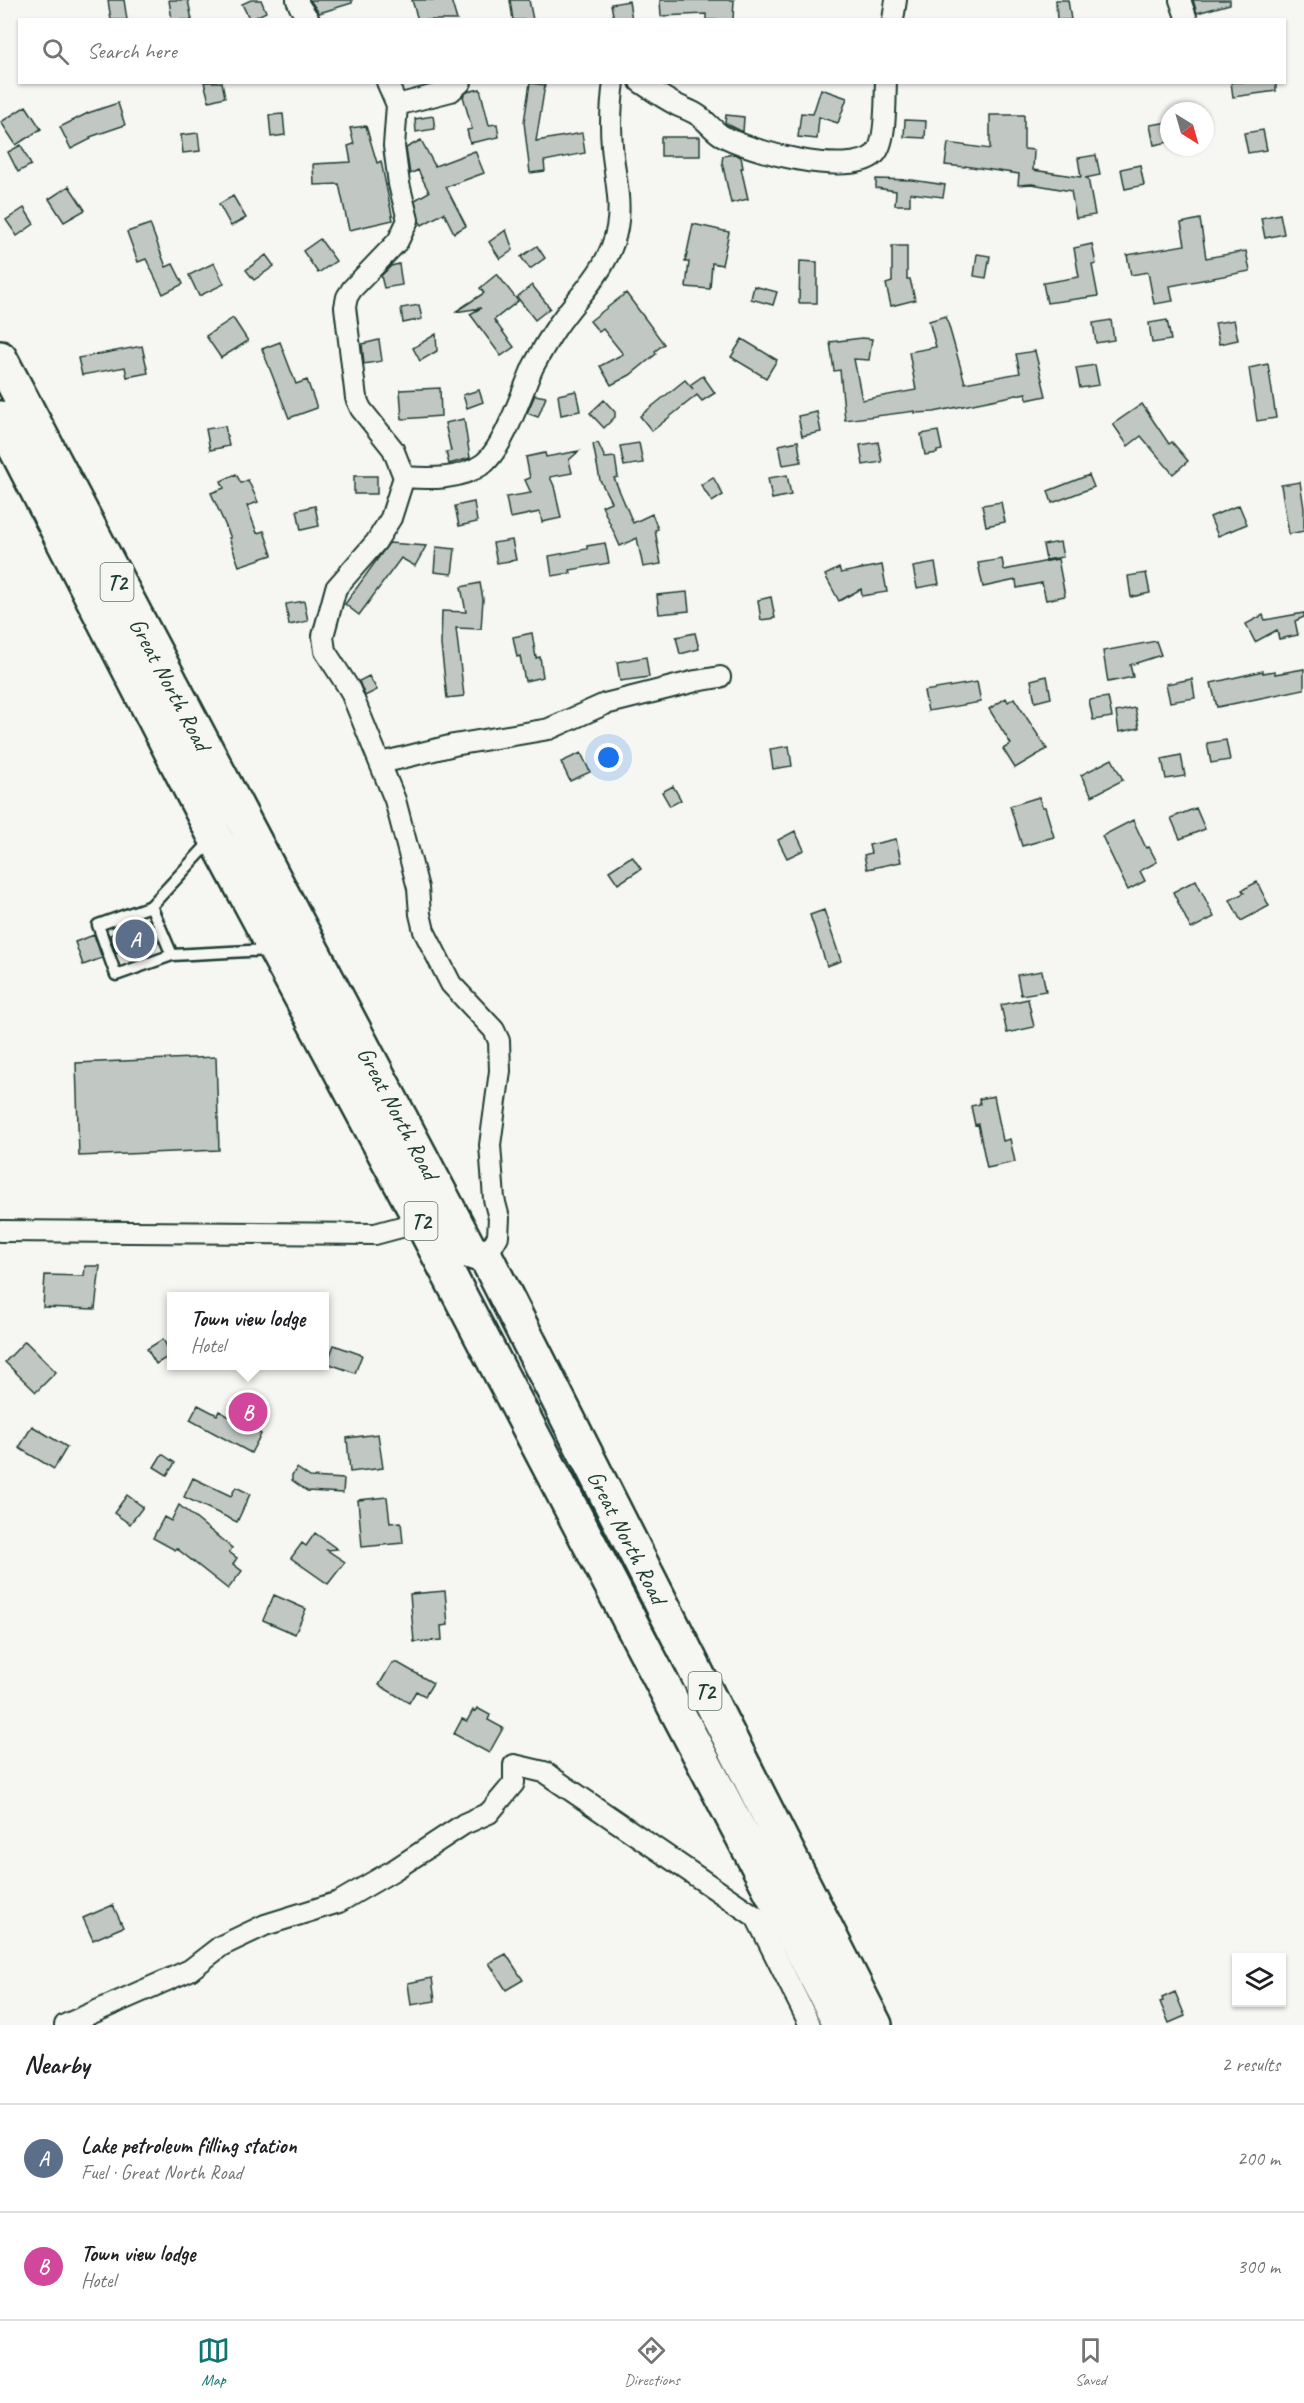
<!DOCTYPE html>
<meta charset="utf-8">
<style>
:root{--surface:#fff;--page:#f6f6f6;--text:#202124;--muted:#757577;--line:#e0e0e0;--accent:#0f766e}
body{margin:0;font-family:Caveat,sans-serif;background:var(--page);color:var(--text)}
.controls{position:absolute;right:18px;bottom:18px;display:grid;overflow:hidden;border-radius:0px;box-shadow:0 2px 4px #0004}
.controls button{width:54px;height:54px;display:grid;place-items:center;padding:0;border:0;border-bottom:2px solid var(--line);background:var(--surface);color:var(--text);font:30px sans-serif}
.compass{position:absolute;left:1160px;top:102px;width:54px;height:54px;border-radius:50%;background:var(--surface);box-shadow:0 2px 4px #0004;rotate:143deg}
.you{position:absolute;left:609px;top:758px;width:21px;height:21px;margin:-15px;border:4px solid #fff;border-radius:50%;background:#1a73e8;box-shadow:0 0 0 9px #1a73e833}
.badge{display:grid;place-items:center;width:39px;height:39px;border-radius:50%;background:var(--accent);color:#fff;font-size:20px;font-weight:700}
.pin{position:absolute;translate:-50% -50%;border:3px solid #fff;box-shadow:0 2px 6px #0006}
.popup{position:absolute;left:167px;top:1292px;width:162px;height:78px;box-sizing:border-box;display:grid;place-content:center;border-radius:0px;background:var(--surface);filter:drop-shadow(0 2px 4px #0005);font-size:20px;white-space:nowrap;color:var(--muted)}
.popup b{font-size:22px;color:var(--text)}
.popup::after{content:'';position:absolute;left:50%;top:100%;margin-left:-12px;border:12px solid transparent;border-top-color:var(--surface)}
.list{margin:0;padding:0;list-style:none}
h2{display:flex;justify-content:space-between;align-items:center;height:78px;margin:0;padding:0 24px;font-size:26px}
h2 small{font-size:20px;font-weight:400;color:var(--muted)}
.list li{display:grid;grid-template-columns:39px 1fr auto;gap:18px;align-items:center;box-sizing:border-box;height:108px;padding:0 24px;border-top:2px solid var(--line)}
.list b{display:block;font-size:22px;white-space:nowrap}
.list p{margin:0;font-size:20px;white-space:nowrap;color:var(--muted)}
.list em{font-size:20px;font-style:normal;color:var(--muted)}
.icon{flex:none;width:33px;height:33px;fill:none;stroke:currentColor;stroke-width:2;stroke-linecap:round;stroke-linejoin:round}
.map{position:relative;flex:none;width:1304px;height:2025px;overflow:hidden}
.search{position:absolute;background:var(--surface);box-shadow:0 2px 4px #0004;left:18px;right:18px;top:18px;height:66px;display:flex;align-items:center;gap:15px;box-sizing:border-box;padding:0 21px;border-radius:0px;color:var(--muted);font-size:22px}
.sheet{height:294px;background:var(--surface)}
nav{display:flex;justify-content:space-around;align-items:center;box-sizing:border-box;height:84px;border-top:2px solid var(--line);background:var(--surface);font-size:16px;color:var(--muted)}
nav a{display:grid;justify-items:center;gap:3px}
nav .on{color:var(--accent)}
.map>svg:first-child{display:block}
</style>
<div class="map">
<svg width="1304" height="2025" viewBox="0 0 1304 2025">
<rect width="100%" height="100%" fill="#f6f6f2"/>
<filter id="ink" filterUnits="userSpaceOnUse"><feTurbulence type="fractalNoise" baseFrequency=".0167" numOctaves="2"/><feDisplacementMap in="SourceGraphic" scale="12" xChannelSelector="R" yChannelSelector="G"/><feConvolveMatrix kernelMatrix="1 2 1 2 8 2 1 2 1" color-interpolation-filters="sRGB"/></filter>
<g filter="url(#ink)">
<!-- building -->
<path fill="#c1c8c3" stroke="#1f3d34" stroke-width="1.5" d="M108,0h16l3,20h-16z
M169,0h19l4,20h-20z
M251,0h10l5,12 -16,8 -8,-16z
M310,0h42v3l-33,10z
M412,0h39l6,20h-39z
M510,0h19l4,20h-20z
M660,0h74l-1,20h-27v-6l-45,2z
M1056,0h12l3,20h-14z
M1193,0h37v4l-33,9z
M629,1l3,19h-18l-3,-16z
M204,82h18l3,15 -16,4z
M1231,82h45v9l-43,6z
M530,83l15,2 -9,56 46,-8 3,20 -41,8 1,10 -15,2 -6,-51z
M480,89l9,36 8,-1 2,13 -29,6 -3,-13 5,-1 -9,-33 4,-4z
M821,89l26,9 -9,25 -19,-6 -2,22 -19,-2 3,-24 12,1z
M118,103l7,22 -35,12 1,2 -20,10 -11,-22 28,-14z
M26,106l15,23 -25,16 -15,-23z
M283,114l2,21 -14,2 -2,-22z
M726,115l18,2 -1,15 -18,-9z
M990,115h34v34l10,1 -1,20 48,7 -3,-19 18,-3 4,20 -15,3h3l7,37 -19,3 -5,-27 -39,-7 -14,1 1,-11 -54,-8v1l-20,-2 3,-22 42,6z
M433,116l2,13 -19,3 -1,-13z
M905,120l21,1 -1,17 -21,-1z
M1169,122v20l-15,3 -4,-20z
M366,126l11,37 4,-2 12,59 -44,10 -10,-46 -25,1 -1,-21 38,-2 -3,-16 6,-2 -4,-16z
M1263,130l4,20 -19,3 -4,-20z
M198,133l2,18 -17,2 -2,-18z
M661,137h39v19h-39z
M421,140l14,26 40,-15 9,22 -38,14 20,39 -12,7 -10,-20 -22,12 -3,-4 -4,-21 14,-8 -11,-22 -8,4 -4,-26z
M21,145l10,20 -13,7 -10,-20z
M734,154l7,3 2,11h-2l7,31 -17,4 -9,-41 1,-6z
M1140,165l4,20 -19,4 -4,-20z
M876,179l36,1 33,5 -2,12 -33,-4v12h-15l1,-14 -20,-3z
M69,186l16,24 -21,12 -15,-23z
M233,196l13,22 -15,8 -12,-22z
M24,208l10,16 -17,12 -11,-16z
M1280,214l4,20 -19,4 -4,-20z
M1200,219l6,39 40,-7 4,20 -80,15 3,15 -19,3 -6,-32 -17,3 -4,-20 58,-10 -4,-22z
M150,224l16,43 7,-3 10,20 -20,10 -17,-35 -8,3 -11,-30z
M693,224l36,8 -7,33 -10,-2 -2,26 -24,-2 3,-25h-4z
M506,230l7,20 -13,9 -11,-17z
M320,239l16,22 -18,12 -15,-22z
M1092,244l4,20 -4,1 6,31 -51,7 -4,-20 36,-6 -5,-29z
M537,246l8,12 -15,11 -9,-12z
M892,246h15v33h3l5,21 -24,6 -5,-22 6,-2z
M977,254l13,2 -4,22 -12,-2z
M266,255l8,11 -20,14 -8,-10z
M800,261l17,1v41h-18z
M214,263l10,21 -25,12 -10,-21z
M399,264l3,21 -18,3 -3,-12 10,-10z
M497,274l21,27 -24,19 20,27 -13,9 -31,-42 11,-6 -26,4 29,-19 -4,-5z
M532,285l18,23 -15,12 -18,-23z
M754,286l23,6 -4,13 -22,-6z
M626,293l38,51 -9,7 1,3 -26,21 -19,10 -11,-19 23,-12 -20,-25 -4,3 -9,-11z
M419,305l3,14 -19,4 -2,-15z
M946,316l19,67 55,-10 -4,-19 19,-3 11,45 -19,4 -1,-7 -92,19 -19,1v-2l-70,9 -5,-50 -6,1 -4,-29 32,-4 10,1 -3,21 -15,-1 8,41 54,-10 -7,-38 27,-5 -7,-26z
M233,318l15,23 -27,17 -15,-22z
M1111,320l3,20 -18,3 -3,-20z
M1167,320l4,20 -19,3 -3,-20z
M1234,320l4,20 -19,4 -4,-21z
M436,334l1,17 -17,10 -7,-13z
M742,339l35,21 -11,18 -35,-21z
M379,340l3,21 -18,3 -2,-20z
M280,342l16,42 11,-4 10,28 -28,10 -27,-69z
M142,346l6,27 -21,4 -2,-10 -43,8 -4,-17z
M1268,364l8,54 -19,3 -8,-53z
M1095,365l4,20 -19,3 -4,-20z
M703,376l12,17 -13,8 -5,-6 -45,36 -12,-15 45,-36 8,9 -3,-4z
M440,388l1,28 -39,3 -2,-29z
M479,390l4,12 -16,6 -4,-13z
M576,391l4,20 -19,4 -3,-20z
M535,395l11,2 -8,20 -11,-4z
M604,400l11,12v5l-11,11 -14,-15z
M1142,404l27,40 3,-2 16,19 -15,13 -32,-38 -13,10 -15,-22z
M817,412l4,20 -19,4 -4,-20z
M464,419l6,39 -21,6 -3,-12 5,-1 -6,-28z
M225,426l4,20 -19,4 -4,-21z
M938,431l4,19 -5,1v2l-12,2 -4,-21z
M798,441l3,21 -18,3 -4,-20z
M878,442l4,20 -19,3 -3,-20z
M598,443l7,15 10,-1 3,20 -4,1 19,45 19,-9 6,15 -3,1 6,34 -18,3 -6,-29 -17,8 -18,-40 9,-4 -11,-22 -7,-36z
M639,443l4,20 -19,3 -4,-20z
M579,451l-10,9 3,13 -22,4 4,9 7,32 -19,4 -2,-10 -30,6 -4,-21 25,-4 -6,-13 5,-2 -4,-21 19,-4 1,4z
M236,474l5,9 7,-3 10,22 -11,4 10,27 7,-2 8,24 -33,11 -10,-28h2l-20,-45 13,-5 -3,-7z
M787,475l4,20 -19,4 -4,-21z
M1089,475l5,12 -42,16 -4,-12z
M354,476h23v18h-23z
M713,477l10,18 -11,7 -11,-17z
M1300,482l4,26v23l-15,3 -8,-49z
M474,502l3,20 -18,4 -4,-20z
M1001,502l4,20 -19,4 -4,-21z
M1239,505l8,19 -29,12 -8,-19z
M315,506l4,20 -18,4 -4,-20z
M512,540l4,20 -19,3 -4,-20z
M1060,542l3,15 -17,3 -3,-15z
M389,543l37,3 -11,20 -14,-8 -42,57 -14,-11z
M605,543l4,20 -39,7 1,3 -19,3 -3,-20 38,-7v-3z
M436,547l19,2 -3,25 -18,-2z
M1002,559l2,11 54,-11 7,37 -19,4 -4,-17 -25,5 -1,-8 -33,7 -5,-24z
M935,563l4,21 -22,4 -4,-21z
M882,565l5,27 -25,4 -1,-7 -22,12 -14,-26 14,-7 2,5z
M1146,573l4,20 -19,4 -3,-21z
M480,583l3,16 -2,30 -25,-1 8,68 -17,2 -6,-53 1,-34 24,1 -5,-25z
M687,592l2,19 -30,3 -2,-19z
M771,597l4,21 -14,2 -3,-20z
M304,601l4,20 -19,4 -3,-21z
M1304,613v4l-9,4 3,14 -19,4 -2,-9 -22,12 -9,-18 17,-9 2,5z
M532,633l4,25 4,-1 3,20 -18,4 -5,-25 -3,1 -4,-20z
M695,633l4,16 -19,5 -4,-17z
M1156,641l5,14 -31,10 3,12 -25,5 -5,-31z
M646,657l3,20 -29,4 -3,-19z
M1304,669v20l-87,18 -6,-24 52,-12v2l12,-2v3z
M369,676l8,14 -12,6 -6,-15z
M1047,676l4,22 -16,4 -4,-22z
M1192,679l3,19 -25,4 -4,-18z
M977,682l4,20 -53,9 -4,-20z
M1108,697l4,20 -19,3 -4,-20z
M1006,698l2,4 6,-4 33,51 -32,19 -12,-19 8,-5 -22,-35z
M1135,708l4,20 -20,4 -3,-20z
M1226,740l4,20 -19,3 -4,-20z
M789,746l3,20 -19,3 -3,-20z
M581,753l9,19 -20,9 -9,-19z
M1181,755l4,21 -19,3 -4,-20z
M1112,759l11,21 -31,16 -11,-21z
M673,786l8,14 -11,6 -8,-14z
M1039,797l3,10h3l9,30 -32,9 -12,-40z
M1196,808l9,21 -25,10 -9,-21z
M1133,820l13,28 3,-1 8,15 -17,9 5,10 -17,9 -26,-54z
M795,831l9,19 -17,8 -9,-18z
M896,839l5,23 -34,7 -3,-14 7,-2 -2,-8z
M632,856l9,13 -23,15 -9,-13z
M1196,880l18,37 -23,12 -18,-37z
M1257,882l12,24 -28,15 -11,-21 14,-7 -2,-3z
M824,910l17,51 -14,5 -17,-51z
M146,921l9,23 -32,12 -2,-5 -5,2 -6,-18z
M94,935l8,23 -19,7 -8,-23z
M1042,971l4,20 -25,4 -4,-20z
M1028,999l6,28 -27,6 -6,-28z
M216,1057l3,93 -140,6 -3,-93z
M994,1096l9,45 7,-2 5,23 -28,6 -9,-44 -3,1 -4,-19 9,-2 -1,-5z
M85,1266h15l-5,43 -52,-2 2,-32 39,1z
M163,1339l8,16 -15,9 -9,-15z
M25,1341l31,31 -20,20 -31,-30z
M334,1345l28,10 -7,18 -28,-10z
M198,1405l19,10 2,-4 42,23 -10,19 -61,-33z
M32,1426l35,21 -13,22 -35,-21z
M378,1434l5,34 -33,4 -3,-34z
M162,1454l13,9 -8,12 -13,-8z
M297,1468l13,9 34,2 -1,14 -36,-2 -15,-11v-5z
M193,1478l38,18 5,-9 14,7 -13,28 -53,-25z
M127,1495l16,12 -13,17 -16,-11z
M387,1497l3,26 11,-1 2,21 -41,4 -4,-47z
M179,1505l53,43 -3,4 8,6 -4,6 9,7 -14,18 -52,-41 -1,2 -22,-12 11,-21 7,4z
M315,1533l22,16 -10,1 18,12 -17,22 -37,-26 11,-15 4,3z
M445,1591l3,34 -7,1 1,14 -28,2 -4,-48z
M274,1595l32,14 -11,25 -32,-14z
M392,1663h6l35,20 -8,13 -9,-5 -7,12 -30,-18z
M477,1708l13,7 -2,5 15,8 -14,25 -35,-19 8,-15 5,2 6,-11 2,1z
M113,1905l10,22 -30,13 -10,-22z
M506,1954l17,26 -17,10 -17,-27z
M432,1978l3,23 -24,4 -3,-22z
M1175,1992l10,24 -16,7 -9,-21 3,-1 -1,-3z"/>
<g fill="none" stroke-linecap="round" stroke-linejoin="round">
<defs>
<path id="lane" d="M211,841l-60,65 21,49 98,-5
M151,906l-53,19 18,50 56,-20"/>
<path id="street" d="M297,0l3,7 9,13
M1180,0l7,20
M893,20l3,-20
M387,82l10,23 -3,41 5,38 9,36 -10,21 -46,48 -5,8 -2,10 11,91 5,11 32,40 11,28 -13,41 -15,24 -40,46 -13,48 2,15 25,39 45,110 23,88 2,26 4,17 27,53 43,46 5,11 1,30 -10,74 4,54 5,19 -1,18 -12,21
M640,82c12,8 23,16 35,22 7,4 15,6 21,10 9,5 16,15 25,21 27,16 128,43 154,19 12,-12 10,-55 11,-72
M397,105l54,-14 10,-9
M404,477c26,2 56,3 79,-13 21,-16 39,-72 50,-97 7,-13 15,-27 23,-39 22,-33 54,-59 61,-100 5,-27 -3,-55 -5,-82 -2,-22 -1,-42 2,-64
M381,763l73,-18 95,-16 56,-25 91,-23 24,-4
M0,1231l375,3 56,-15
M65,2025l125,-55 31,-24 44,-21 74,-23 55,-32 70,-46 25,-11 25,-30v-18l30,7 212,145 54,108"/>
<path id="highway" d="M0,358l471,894 15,5 389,768
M0,418l215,419 207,386 419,802"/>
</defs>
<!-- lane casing -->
<use href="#lane" stroke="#1f3d34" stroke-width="15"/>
<!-- street casing -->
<use href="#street" stroke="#1f3d34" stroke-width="24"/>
<!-- highway casing -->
<use href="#highway" stroke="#1f3d34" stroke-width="38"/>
<!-- lane -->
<use href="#lane" stroke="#f6f6f2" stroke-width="10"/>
<!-- street -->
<use href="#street" stroke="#f6f6f2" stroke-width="20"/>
<!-- highway -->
<use href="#highway" stroke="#f6f6f2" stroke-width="33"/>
</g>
</g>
<g text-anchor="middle" stroke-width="4.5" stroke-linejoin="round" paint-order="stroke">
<!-- shield labels -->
<g fill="#f6f6f2" stroke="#60746d" stroke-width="1.5">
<rect x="100.5" y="563" width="33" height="38" rx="4.5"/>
<rect x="404.5" y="1202" width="33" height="38" rx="4.5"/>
<rect x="688.5" y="1672" width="33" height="38" rx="4.5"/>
</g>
<g font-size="22" font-weight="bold" fill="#1f3d34">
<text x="117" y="590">T2</text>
<text x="421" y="1229">T2</text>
<text x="705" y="1699">T2</text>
</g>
<!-- street labels -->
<g font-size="24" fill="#1f3d34" stroke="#f6f6f2">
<text transform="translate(170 684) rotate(62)" y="8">Great North Road</text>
<text transform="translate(398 1113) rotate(62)" y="8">Great North Road</text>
<text transform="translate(627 1537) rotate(63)" y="8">Great North Road</text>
</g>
</g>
</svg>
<div class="controls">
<button><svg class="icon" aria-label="layers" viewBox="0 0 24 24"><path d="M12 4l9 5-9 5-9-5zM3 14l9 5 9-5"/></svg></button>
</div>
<svg class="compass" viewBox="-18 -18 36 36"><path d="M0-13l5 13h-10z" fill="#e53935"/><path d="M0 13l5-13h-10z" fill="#757577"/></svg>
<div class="you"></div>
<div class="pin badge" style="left:135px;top:939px;background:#5c6f8a">A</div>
<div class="pin badge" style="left:248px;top:1412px;background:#d1479c">B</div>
<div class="popup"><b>Town view lodge</b>Hotel</div>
<div class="search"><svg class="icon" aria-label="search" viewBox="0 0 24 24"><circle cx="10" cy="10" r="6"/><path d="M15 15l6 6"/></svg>Search here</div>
</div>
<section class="sheet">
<h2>Nearby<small>2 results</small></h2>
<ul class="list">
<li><span class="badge" style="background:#5c6f8a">A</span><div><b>Lake petroleum filling station</b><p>Fuel · Great North Road</p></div><em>200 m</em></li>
<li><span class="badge" style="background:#d1479c">B</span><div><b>Town view lodge</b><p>Hotel</p></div><em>300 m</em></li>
</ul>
</section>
<nav>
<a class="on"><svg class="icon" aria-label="map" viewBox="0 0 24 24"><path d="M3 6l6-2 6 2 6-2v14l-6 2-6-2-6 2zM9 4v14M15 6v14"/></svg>Map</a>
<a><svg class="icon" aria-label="directions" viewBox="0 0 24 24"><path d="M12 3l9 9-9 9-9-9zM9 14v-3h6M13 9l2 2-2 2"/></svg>Directions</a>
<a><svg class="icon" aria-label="saved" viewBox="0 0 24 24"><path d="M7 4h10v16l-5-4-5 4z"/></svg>Saved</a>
</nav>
